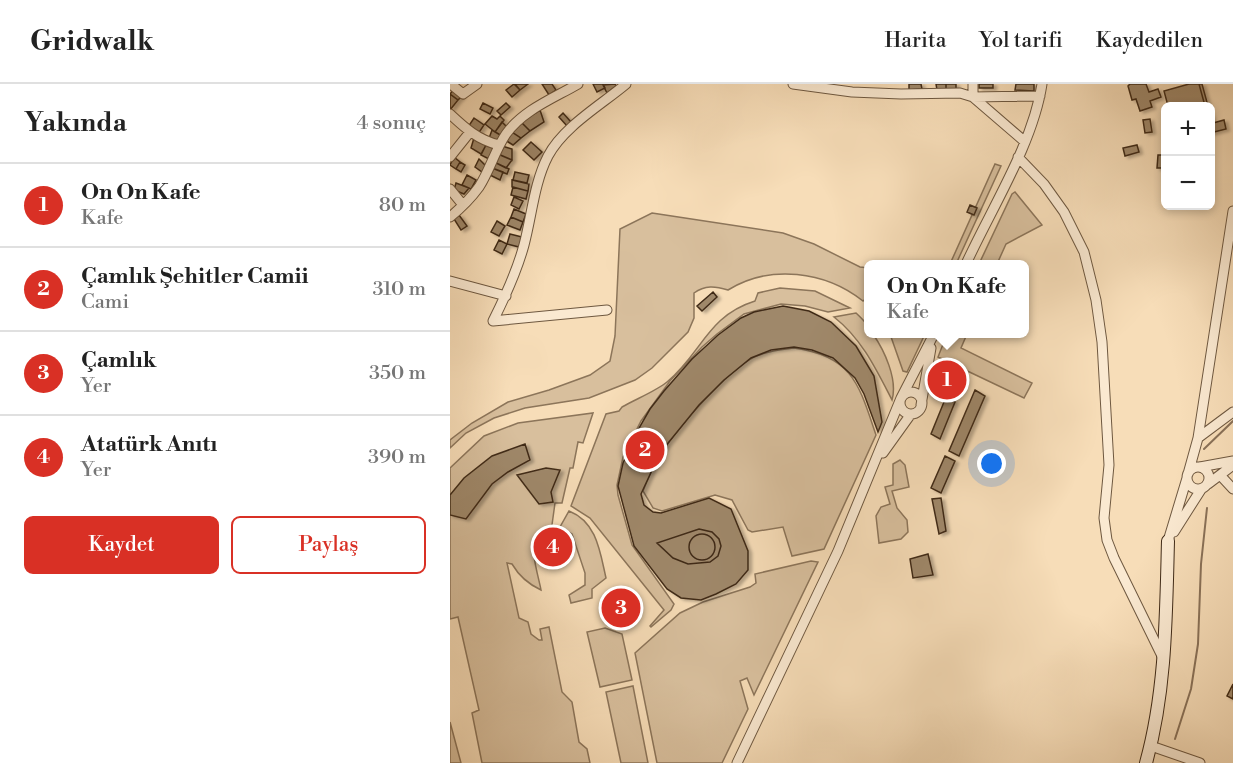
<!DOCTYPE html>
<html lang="tr">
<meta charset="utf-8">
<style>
:root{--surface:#fff;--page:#f2f2f2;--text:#222;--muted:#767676;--line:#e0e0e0;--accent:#d93025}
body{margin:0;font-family:"Libre Bodoni",serif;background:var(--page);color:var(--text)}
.controls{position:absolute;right:18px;top:18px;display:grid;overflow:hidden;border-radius:9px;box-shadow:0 3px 9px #0003}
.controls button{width:54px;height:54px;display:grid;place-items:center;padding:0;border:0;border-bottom:2px solid var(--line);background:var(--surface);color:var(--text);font:30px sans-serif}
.you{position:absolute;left:542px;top:380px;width:21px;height:21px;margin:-15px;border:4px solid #fff;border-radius:50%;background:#1a73e8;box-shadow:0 0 0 9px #1a73e833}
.badge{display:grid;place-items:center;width:39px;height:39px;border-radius:50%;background:var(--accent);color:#fff;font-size:20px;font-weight:700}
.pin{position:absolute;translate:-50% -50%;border:3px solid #fff;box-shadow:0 2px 6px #0006}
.popup{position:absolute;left:414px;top:176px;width:165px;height:78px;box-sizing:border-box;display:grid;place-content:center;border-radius:9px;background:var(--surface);filter:drop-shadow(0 2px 4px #0005);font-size:20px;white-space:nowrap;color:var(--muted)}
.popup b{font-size:22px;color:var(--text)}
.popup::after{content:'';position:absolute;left:50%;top:100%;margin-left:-12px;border:12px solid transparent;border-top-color:var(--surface)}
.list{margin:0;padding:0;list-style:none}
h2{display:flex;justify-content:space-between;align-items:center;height:78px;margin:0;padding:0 24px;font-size:26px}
h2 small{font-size:20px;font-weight:400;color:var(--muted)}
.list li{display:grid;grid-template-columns:39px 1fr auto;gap:18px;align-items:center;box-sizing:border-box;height:84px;padding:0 24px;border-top:2px solid var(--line)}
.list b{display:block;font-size:22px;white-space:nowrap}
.list p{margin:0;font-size:20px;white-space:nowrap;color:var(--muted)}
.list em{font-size:20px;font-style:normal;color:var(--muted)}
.actions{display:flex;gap:12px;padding:18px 24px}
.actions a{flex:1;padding:14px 0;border:2px solid var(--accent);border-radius:9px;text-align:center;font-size:21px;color:var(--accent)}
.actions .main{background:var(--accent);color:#fff}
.map{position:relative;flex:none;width:783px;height:679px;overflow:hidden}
header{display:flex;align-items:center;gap:36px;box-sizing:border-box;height:84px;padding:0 30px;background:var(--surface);border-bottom:2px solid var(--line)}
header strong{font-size:28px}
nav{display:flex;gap:33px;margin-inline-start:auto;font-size:21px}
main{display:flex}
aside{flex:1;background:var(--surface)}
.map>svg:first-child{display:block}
</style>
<header>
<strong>Gridwalk</strong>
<nav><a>Harita</a><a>Yol tarifi</a><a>Kaydedilen</a></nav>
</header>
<main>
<aside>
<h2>Yakında<small>4 sonuç</small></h2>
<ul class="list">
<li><span class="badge">1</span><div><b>On On Kafe</b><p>Kafe</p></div><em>80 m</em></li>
<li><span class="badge">2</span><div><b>Çamlık Şehitler Camii</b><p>Cami</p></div><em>310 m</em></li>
<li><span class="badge">3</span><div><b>Çamlık</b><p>Yer</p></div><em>350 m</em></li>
<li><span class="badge">4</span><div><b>Atatürk Anıtı</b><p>Yer</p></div><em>390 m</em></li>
</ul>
<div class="actions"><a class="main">Kaydet</a><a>Paylaş</a></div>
</aside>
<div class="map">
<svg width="783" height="679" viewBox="0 0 783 679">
<defs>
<filter id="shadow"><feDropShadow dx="3.5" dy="2" stdDeviation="1.5" flood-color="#0004"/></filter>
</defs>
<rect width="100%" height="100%" fill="#f7ddb8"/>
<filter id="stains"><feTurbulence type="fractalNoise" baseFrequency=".00333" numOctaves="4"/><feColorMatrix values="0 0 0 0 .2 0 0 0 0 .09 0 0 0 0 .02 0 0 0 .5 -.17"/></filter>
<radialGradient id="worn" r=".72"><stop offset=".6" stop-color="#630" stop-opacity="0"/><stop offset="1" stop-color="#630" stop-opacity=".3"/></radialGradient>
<!-- green -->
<path fill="#d8bf9d" stroke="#8c755a" stroke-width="1.5" d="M545,80l6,2 -45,98h-6z
M565,108l27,33 -36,19 -9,20h-18l33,-70z
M202,129l131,20 31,11 46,23 9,1v28l-6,5c-38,-30 -93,-37 -135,-11 -13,-4 -23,-5 -34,3v25l-6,14 -36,36 -17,12 -46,18 -64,10 -31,10 -28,15 -16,15v-8l22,-17 36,-21 41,-12 41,-15 20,-14 5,-25 5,-107z
M330,204l35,3 35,17 -22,4 -23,-6 -24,-2 -37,10 -27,20 -15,13 -32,34 -29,40 -18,36 -6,28 1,10 14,50 42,59 -3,6 -20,17 -1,-1 14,-16 -74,-92 -19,-12 35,-92 13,-3 3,-4c14,-8 34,-16 45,-25 35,-29 40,-66 88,-81l3,-8z
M406,229c6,6 13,11 13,21h4c11,16 25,45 19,66 -16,-31 -30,-61 -58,-83z
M440,250h35l-18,38 -4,-1z
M497,250h20l-6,14 71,35 -8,15 -86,-41z
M344,264c59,8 65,37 82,87l-52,114 -32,7 -9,-29 -31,5 -4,-2 -16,-30 -17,-5 -53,16 -9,-3 -10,-17c5,-12 10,-26 18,-37 15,-25 67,-84 93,-97 13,-6 26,-7 40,-9z
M143,329l-10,30 -5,-1 -5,26h-3l-8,35h-7l-4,29c-4,1 -10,1 -14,4 -9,9 2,42 4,54 -13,-6 -22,-14 -29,-26l-5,-1 12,55 9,4 3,12 8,6h3l-2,-11 9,-2 13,65 10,10 7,40 8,7 3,14h-108l-10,-50 7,-3 -21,-93 -8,2v-151l34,-32 34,-13z
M450,376l5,5 4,22 -17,4 5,17 10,12 1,12 -7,7 -22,4 -3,-27 5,-9 9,-3 -5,-17 8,-2v-21z
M119,427c28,11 31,41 37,67l-14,11v9l-21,5 -2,-8 16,-10v-12l-13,-39 -12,-7z
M361,477l7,1 -64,133 -7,-17 -7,3 8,28 -26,54h-65l-22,-110 45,-40 23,-11 47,-15 6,-4 -1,-9z
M155,544l17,6 10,46 -32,7 -13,-55z
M183,602l15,77h-27l-15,-71z
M0,638l11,41h-11z"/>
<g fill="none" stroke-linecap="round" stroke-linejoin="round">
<!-- stream -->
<path stroke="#897158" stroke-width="2" d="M754,365l29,-28
M725,655l16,-50 7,-45 3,-80 6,-56"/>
</g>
<!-- building -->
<path fill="#9f886b" stroke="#402b18" stroke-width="1.5" filter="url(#shadow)" d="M64,0l6,6 -8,7 -6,-7z
M65,0h13l-8,6z
M92,0h10l4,6 -7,5z
M143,0h10l2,4 -8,4z
M165,0l1,2 -9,7 -4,-8z
M459,0h12l1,5 -13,1z
M486,0h10v5l-9,1z
M496,0h10v5h-10z
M529,0h14v4h-14z
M566,0h18v7l-19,-1z
M680,0h16l3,8 9,-3 3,8 -11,4 2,6 -12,4 -4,-12 -4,1 -4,-14z
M739,0h10l6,22h-37l-4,-15z
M749,0h3l6,22h-3z
M4,5l8,7 -4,4 -8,-6z
M0,10l8,6 -8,10z
M33,19l10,5 -3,6 -10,-5z
M56,19l4,4 -9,8 -4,-4z
M90,26l4,12 -14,9 -9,-9z
M113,29l8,9 -4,4 -8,-9z
M760,30l3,9 11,-3 2,9 -16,4z
M42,32l5,3 3,-3 4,4 -9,12 -10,-8z
M24,34l10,7 -6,9 -10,-7z
M700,35l2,13 -7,1 -2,-13z
M52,38l6,6 -6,8 -7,-4z
M71,38l9,9 -9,7 -9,-6z
M42,46l10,6 -4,6 -10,-1z
M62,48l9,6 -8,7 -8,-5z
M24,54l12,7 -5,9 -10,-6z
M81,58l11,10 -8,8 -11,-10z
M36,61l9,4 -6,10 -8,-4z
M687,61l2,7 -14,4 -2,-8z
M52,62l10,3v11l-14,-6z
M48,70l14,6 -6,8 -12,-6z
M708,71h8v13h-9z
M4,73l6,5 -4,7 -6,-4z
M29,75l7,7 -4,6 -7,-5z
M10,78l5,3 -4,7 -5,-3z
M44,78l15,7 -2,5 -15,-6z
M42,84l11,4 -3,8 -10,-5z
M65,88l14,3 -2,8 -14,-3z
M17,91l9,5 -5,9 -9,-4z
M62,96l17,4 -1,7 -16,-4z
M6,99l13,5 -5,6 -10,-4z
M63,103l15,4 -2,8 -15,-4z
M64,113l9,4 -4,8 -8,-4z
M520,121l7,3 -3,7 -7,-3z
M64,125l12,5 -3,8 -12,-5z
M9,131l8,11 -6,4 -7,-11z
M61,133l12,5 -3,8 -13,-5z
M47,137l8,5 -6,10 -8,-4z
M60,150l12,3 -3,10 -12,-3z
M49,156l8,4 -5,10 -8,-4z
M263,208l4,5 -15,14 -5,-5z
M333,222l26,5 22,11 25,24 18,30 8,46 -4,10 -14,-38 -9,-16 -22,-20 -21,-8 -18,-3 -23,3 -20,8 -27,22 -25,25 -39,48 -19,41 3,11 9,7 8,1 48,-15 22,11 17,42v19l-12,14 -20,10 -15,6 -20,-2 -14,-9 -33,-43 -16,-60 5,-23 16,-35 11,-19 14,-18 28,-32 26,-24 23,-17 13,-6z
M525,306l10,6 -26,60 -10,-5z
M496,313l9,5 -15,37 -9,-5z
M75,360l5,16 -22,12 -16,12 -26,35 -16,-4v-20l14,-17 28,-22z
M495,372l10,5 -14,32 -10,-5z
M96,384l14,2 -9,22 2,10 -14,2 -22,-29z
M491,414l5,33 -7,3 -7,-35z
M249,445l13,3 7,7 2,7 -3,10 -8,6 -22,2 -15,-6 -16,-15z
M239 463a13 13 0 1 1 26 0a13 13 0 1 1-26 0Z
M478,470l5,21 -20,3 -3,-19z
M783,600v15l-6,-3z"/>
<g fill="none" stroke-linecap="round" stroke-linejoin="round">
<defs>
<path id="minor" d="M343,0l59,8 49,2 59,-1 13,4 51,44
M523,0v13l67,-1
M2,1l11,9 14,-10
M0,30c15,14 28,26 49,31
M0,73l20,-25
M568,73l26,27 20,28 20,40 12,48 6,42 7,123 -5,53 3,22 7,18 49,100
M0,105l13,16
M0,133c11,-9 21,-19 29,-30 11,-17 16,-37 27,-53 17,-24 48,-36 72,-50
M516,180c25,-55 67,-120 76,-180
M0,197l56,15
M157,226l-114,11c12,-24 24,-50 31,-76 8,-30 10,-62 24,-89 15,-29 53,-51 78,-72
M450 319a11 11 0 1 1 22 0a11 11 0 1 1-22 0Z
M471,321l10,-57
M748,354l35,-26
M433,369l28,-39
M750,383l33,-6
M737 394a11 11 0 1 1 22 0a11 11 0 1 1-22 0Z
M738,390l10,-36 35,-227
M770,391l13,14
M758,400l25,-19
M724,448l28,-44
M718,457l19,-63
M701,662l49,17
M287,679l101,-212 63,-153 33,-64"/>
<path id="secondary" d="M696,679c20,-72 20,-147 22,-222"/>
</defs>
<!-- minor casing -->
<use href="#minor" stroke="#6e5840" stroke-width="11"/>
<!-- secondary casing -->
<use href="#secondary" stroke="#402b18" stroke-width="14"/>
<!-- minor -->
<use href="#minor" stroke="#fae9d1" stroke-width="9"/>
<!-- secondary -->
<use href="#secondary" stroke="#fae9d1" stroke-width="12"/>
</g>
<rect width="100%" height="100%" filter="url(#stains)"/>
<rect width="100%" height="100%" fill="url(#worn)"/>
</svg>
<div class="controls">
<button>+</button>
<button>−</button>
</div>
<div class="you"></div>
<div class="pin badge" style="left:497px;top:296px">1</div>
<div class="popup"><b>On On Kafe</b>Kafe</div>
<div class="pin badge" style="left:195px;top:366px">2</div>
<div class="pin badge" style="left:171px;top:524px">3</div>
<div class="pin badge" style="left:103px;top:463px">4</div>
</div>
</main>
